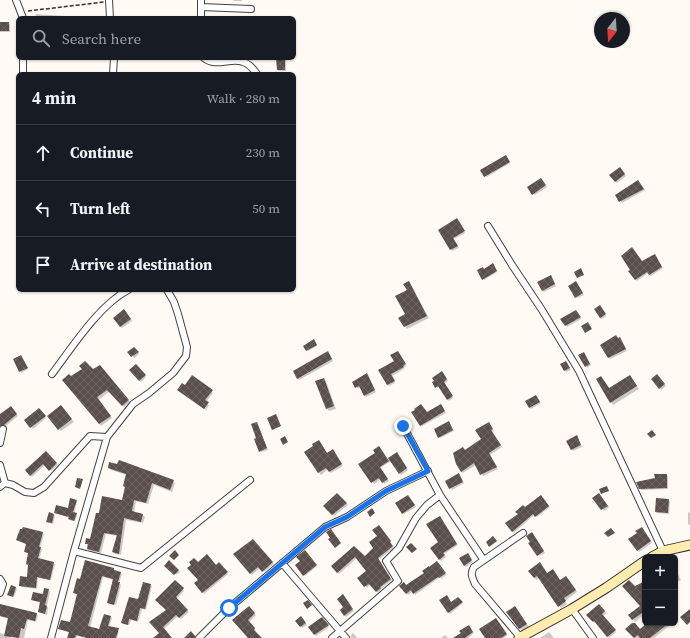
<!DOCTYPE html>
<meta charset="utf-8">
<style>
:root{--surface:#171b24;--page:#20242c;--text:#f1f3f6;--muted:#9ea1a6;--line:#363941}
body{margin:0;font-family:"Source Serif 4",serif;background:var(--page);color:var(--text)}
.controls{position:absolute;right:12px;bottom:12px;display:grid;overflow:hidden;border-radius:6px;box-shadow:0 1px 3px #0004}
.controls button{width:36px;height:36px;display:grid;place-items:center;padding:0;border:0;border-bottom:1px solid var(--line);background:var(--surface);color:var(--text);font:20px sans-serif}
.compass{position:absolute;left:594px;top:12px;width:36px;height:36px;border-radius:50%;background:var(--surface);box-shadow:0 1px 3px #0004;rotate:197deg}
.stop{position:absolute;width:12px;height:12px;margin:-9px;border:3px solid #1a73e8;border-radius:50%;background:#fff}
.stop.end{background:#1a73e8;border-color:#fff;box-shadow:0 1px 4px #0008}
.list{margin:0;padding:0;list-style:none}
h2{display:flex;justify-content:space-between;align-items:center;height:52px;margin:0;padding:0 16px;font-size:17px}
h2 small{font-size:13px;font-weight:400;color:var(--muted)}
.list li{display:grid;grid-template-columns:26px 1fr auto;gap:12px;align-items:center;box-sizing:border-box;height:56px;padding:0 16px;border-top:1px solid var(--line)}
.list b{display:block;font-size:15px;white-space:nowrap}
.list em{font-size:13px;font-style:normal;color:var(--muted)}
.icon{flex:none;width:22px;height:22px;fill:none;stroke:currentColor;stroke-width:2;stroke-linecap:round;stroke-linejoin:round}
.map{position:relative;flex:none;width:690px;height:638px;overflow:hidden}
.search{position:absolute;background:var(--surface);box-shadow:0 1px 3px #0004;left:16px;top:16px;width:280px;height:44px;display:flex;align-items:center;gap:10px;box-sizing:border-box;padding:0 14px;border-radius:6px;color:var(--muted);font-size:15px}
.panel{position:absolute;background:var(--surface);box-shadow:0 1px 3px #0004;left:16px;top:72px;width:280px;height:220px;border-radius:6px}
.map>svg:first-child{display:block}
</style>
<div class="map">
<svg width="690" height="638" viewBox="0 0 690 638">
<defs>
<pattern id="building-cross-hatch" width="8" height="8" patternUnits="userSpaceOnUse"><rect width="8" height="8" fill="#5a4f4c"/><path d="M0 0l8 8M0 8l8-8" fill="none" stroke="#6d6461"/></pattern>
</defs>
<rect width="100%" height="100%" fill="#fffbf4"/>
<!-- shadow -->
<path fill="#0003" d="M233,0h9v1h-8z
M36,14l28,2 2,2h-31z
M0,23h9l1,1v8h-10z
M166,58h8v2h-5z
M277,58h9v13h-7l-1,-1z
M507,158l3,5 -23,14 -2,-1z
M622,170l4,6 -9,7 -2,-2z
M542,180l5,7 -12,8 -2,-1z
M640,183l5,7 -23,13 -6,-8z
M459,221l6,12 -11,6 5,9 -7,3 -13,-21z
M656,257l7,11 -12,8 -3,-3 -11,8 -7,-10 12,-9z
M493,265l4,7 -13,8v-10z
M552,278l4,8 -12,6 -2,-1z
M409,282l20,36 -22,11 -2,-3z
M577,284l7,11 -7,3 -1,-1z
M601,308l5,8 -4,3 -2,-1z
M126,312l6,9 -10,7 -8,-10z
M577,312l4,7 -14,8 -5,-8z
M314,340l3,6 -9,5 -4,-5z
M621,340l6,11 -17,8 -8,-14z
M136,349l3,5 -5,4 -5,-6z
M399,353l7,13 -2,1v2l-12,7 3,7 -6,3 -2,-1 8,-24z
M329,354l4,7 -34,19 -1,-1 -4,-7z
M585,355l6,10 -4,3 -1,-2z
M21,356l7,13 -7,4 -1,-2z
M566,362l5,8 -5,2 -5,-8z
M99,366l31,36 -6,5 -14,-16 -12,9 14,18 -11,8 -37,-46 29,-9z
M136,366l10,11 -5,5 -10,-12z
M443,374l5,7 -4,3 9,14 -4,3 -10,-14 -1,1 -2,-1z
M367,375l9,17 -10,5 -6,-10 -2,2 -5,-7z
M630,376l9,13 -26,16 -2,-3 -10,-25 9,12z
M192,377l21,16 -7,9 3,3 -3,5 -26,-19z
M659,377l7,9 -5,4 -1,-2z
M324,379l2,2 10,28 -7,2 -2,-2z
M536,396l5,7 -10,6 -5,-7z
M11,407l7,9 -12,10 -5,1 -1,3v-14z
M442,407l4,6 -24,13 -1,-1 6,-12z
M63,409l11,13 -13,9 -2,-2z
M39,410l7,8 -13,11 -8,-9z
M257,423l11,27 -7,2 -4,-13z
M450,424l4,7 -14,7 -1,-1z
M490,425l4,6 -2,1 10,15 -12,8 8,14 -15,7 -7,-11 -13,8 -2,-2 4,-21 17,-10z
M577,437l5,10 -9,4 -1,-2z
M319,441l8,13 7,-2 9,14 -12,7 -3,-4 -7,6 -2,-2 -14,-21z
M46,453l12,12 -7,6 -6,-6 -13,12 -6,-7z
M397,454l11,16 -7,5 -10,-14 -11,7 9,13 -5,3 -3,-5 -7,5 -15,-20 29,-5z
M109,468l64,13 2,2 -3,9 -18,-7 -6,19 -12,-3 -2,12 9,2 2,2 -2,6 -17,-3 -5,35 -6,-1 -2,-2 4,-16 -11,-2 -5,19 -11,-2 -4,-8 37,-42 4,-26 -16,-5z
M666,475l2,1v13l-27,1 -1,-2 16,-9z
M460,476l4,7 -12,7 -6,-9z
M337,494l11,11 -14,11 -9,-10z
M600,496l9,11 -5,4 -10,-13z
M409,497l7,10 -12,7 -1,-1z
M543,498l7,9 -13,10 -2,-3 -21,19 -7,-9 18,-15z
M668,500l2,1 -1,13 -12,-1 -1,-1z
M76,501l1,1 -3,12 3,1 -2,6 -4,-1 -1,-2 -14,-5 12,-4z
M688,512l2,1v12l-2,-1z
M54,514l1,2 -2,8 -5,-1 -1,-1z
M441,518l17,27 -14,9 2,3 -5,4 -2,-2v-16z
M380,527l11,15 -1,1 4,5 -16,12 14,20 -11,9v1l-3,3 -7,-9 -4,4 -8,-10 9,-7 -11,-13 -18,16 -7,-8 22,-19 11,10 10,-8z
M643,529l9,14 -13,9 -2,-2z
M43,533l1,1 -4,14 2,2 -3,9 16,5 -4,16 -13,-2 -1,11 -16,-2 -1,-2 8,-7v-12l-1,-2 1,-11 -3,-2 2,-7 -10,-4z
M533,534l12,19 -6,3 -8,-14z
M253,540l21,24 -10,8 -4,-4 -8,7 -17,-20z
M305,552l12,14 -12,10 -9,-11 5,-4z
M469,555l4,7 -7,5 -2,-2z
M169,562l11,10 -4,3 -10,-9z
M198,563l18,3 3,-3 9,11 -24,20 -9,-10 5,-4z
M439,564l7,11 -5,4 -1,-2 -25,18 -2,-4 -5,4 -2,-2v-7z
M675,568l6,12 -6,3z
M114,569l8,5 -3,9 2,2 -5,20 -8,-3 6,-22 -11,-3 -13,51 10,3 10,-14 2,1 -3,9 10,4 -2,7h-31l-9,-2v2h-8v-6l-9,-3 11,-5 7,-30 -4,-2 6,-12z
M530,571l17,3 13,7 7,-2 10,13 -12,9 2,3 -6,4 -22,-30 -3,2z
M175,582l9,9 -8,8 13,13 -8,7 -3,-3 -14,13 7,9h-16l5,-5z
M645,582v32l-10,8 -5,-7 11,-9 -6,-18z
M144,583l8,3 -6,24 -4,-1 -4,13 -7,-2 -2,5 -5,-1 -2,-2 17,-22z
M12,586l5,3 -3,8 -6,-2z
M48,590l2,2 -3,14 1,2 -1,7 -8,-3 2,-9 -9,-3 11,-5z
M344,596l5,7 -1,1 6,7 -8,6 -5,-6 4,-3z
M458,598l5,5 -13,11 -10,-14 12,3z
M599,605l7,8 -3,3 13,16 -7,6 -13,-16 -1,1 -7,-8z
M0,607l37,7 1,2 -2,6 -8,-2 -4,18h-8l1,-4 -5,-1 -1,5h-11v-5l6,2 3,-16 -9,-3z
M515,607l14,20 -7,4 -14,-19z
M249,608l7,7 -7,7 7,9 -1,1 6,6h-11l-17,-18z
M322,618l7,9 -13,9 -6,-9z
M302,619l5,6 -5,3 -5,-7z
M497,621l10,14 -3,3h-18z
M648,623h19l2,3 -15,12h-19l-2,-2z
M470,627l4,6 -6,5h-13z
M549,632l5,6h-14z
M353,633l2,2 2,3h-6v-3z
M445,635l3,3h-7z"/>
<!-- building -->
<path fill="url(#building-cross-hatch)" d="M0,22h9v9h-9z
M276,58h9v12h-8z
M506,155l4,7 -26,15 -4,-7z
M620,167l5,7 -10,8 -6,-7z
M541,178l5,7 -14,10 -5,-8z
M638,180l6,9 -25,13 -4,-7z
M457,218l8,13 -12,7 5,8 -8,4 -12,-20z
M632,247l10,14 13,-7 7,13 -13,8 -2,-3 -12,8 -7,-9 2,-1 -9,-14z
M493,263l4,8 -15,9 -5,-10 6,-3 1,2z
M581,268l3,7 -7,3 -3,-6z
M551,275l4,9 -13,7 -5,-9z
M409,281l18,35 -23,11 -6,-9 7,-4 -10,-18 12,-6 -4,-6z
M576,281l7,12 -8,5 -7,-12z
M600,305l6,9 -6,4 -6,-9z
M124,309l7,10 -11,8 -7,-9z
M576,310l5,7 -16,9 -5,-7z
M588,322l4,7 -7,4 -4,-7z
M616,335l2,3 2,-1 6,12 -18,9 -8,-13z
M314,339l3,6 -11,6 -3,-5z
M134,347l5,5 -8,5 -4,-5z
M328,351l4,8 -35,20 -4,-8z
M398,351l8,13 -3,2 1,1 -13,7 4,7 -8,4 -9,-15 16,-9 -4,-6z
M584,352l6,12 -5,3 -7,-12z
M21,355l7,13 -9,4 -6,-13z
M85,361l8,8 7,-4 29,35 -7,6 -15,-16 -10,7 14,19 -12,8 -37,-44 7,-6 2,2 11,-7 -3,-3z
M566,361l4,7 -6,3 -4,-7z
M136,364l10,11 -7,6 -10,-11z
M442,371l5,8 -3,3 9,14 -6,4 -9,-14 -3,2 -3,-6 2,-1 -2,-3z
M367,373l8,17 -11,6 -5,-10 -4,2 -3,-6z
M657,374l8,10 -6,5 -8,-10z
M192,375l21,15 -8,10 4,2 -5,7 -27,-19 5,-7 3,2z
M630,375l7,11 -27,17 -14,-24 5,-3 8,12z
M324,378l10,28 -8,3 -11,-28z
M536,395l4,7 -11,6 -4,-7z
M421,404l6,8 14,-8 4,7 -25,15 -9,-14 4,-2 -1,-1z
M61,405l11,14 -14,11 -11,-14z
M11,406l6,8 -13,11 -4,1v-12z
M39,408l7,8 -16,12 -6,-8z
M276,414l5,12 -9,4 -5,-12z
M449,421l4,9 -15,8 -4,-9z
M257,422l10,26 -8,4 -5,-13 2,-1 -5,-14z
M489,422l4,7 -2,1 10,15 -12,8 8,14 -17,8 -6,-12 -13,9 -5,-8 -3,-11 10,-6 2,3 16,-11 -6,-9z
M652,430l4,5 -5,3 -4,-4z
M577,435l4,10 -10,5 -5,-9z
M285,436l3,6 -5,3 -3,-6z
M319,440l8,13 6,-4 9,15 -13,8 -3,-4 -8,5 -14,-21 9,-6 -1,-2z
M379,446l10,15 -9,6 8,12 -6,4 -3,-5 -8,5 -13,-19 17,-11 -2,-3z
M46,451l11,12 -8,8 -6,-7 -13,12 -5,-6z
M397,452l10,16 -8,6 -11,-16z
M119,460l55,20 -4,10 -18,-7 -6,20 -12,-3 -2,11 11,3 -2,8 -17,-4 -5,36 -7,-2 5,-17 -13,-2 -5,19 -12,-3 1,-5h-3l1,-6 4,1 6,-26h3l3,-17 20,4 3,-13 -2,-1 3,-12 -18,-6 1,-6 8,2z
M459,473l4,9 -14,7 -4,-8z
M654,474h13v14l-28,1 -3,-7 19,-4z
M77,478l6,1 -3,10 -5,-2z
M607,486l2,5 -8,3 -2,-5z
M337,493l10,10 -15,12 -9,-9z
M599,493l9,13 -7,4 -9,-12z
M408,495l7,10 -13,9 -7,-11z
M541,495l8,11 -14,11 -2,-3 -21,18 -7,-9 13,-9 -3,-2 8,-7 2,2z
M70,498l7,2 -4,12 4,1 -3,8 -6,-2 1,-2 -15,-4 2,-8 12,3z
M656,498l13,1 -1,14 -13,-1z
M372,508l3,5 -5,4 -3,-5z
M49,512l5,2 -2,9 -6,-1z
M440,516l17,28 -14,9 2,2 -6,5 -9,-12 8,-6 -12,-18z
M379,525l12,16 -1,1 3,4 -15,12 13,21 -11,8 1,1 -5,4 -7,-8 -5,3 -7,-9 9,-7 -11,-14 -18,16 -6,-7 23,-20 11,10 8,-8 -4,-6 8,-6 -5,-6z
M23,527l20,5 -4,15h2l-3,11 16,4 -4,18 -13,-3 -1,11 -17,-2 1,-10 7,1 1,-12 -2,-1 2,-11 -4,-1 2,-8 -10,-4 4,-11h2z
M642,527l9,14 -14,10 -9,-12 9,-6 -2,-2z
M611,528l4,5 -7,4 -4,-4z
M331,529l10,14 -6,5 -7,-9 2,-1 -4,-6z
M532,532l12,19 -7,5 -9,-13 2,-1 -4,-6z
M493,536l4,5 -8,6 -3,-5z
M253,539l20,23 -11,10 -4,-5 -8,7 -17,-20z
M411,543l6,6 -5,4 -6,-6z
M175,550l4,5 -5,5 -5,-4z
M305,550l12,15 -14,11 -8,-11 5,-4 -4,-4z
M468,553l4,7 -8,6 -5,-8z
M207,554l9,11 3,-3 9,10 -26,21 -8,-10 4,-3 -11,-12 4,-3 -2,-3 5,-4 4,4z
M85,560l29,8v2l7,2 -3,10h2l-6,23 -7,-2 6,-24 -11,-3 -14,50 11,3 5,-15 7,2 -3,10 11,2 -3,10h-29l-11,-3 -1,3h-8l2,-6 -11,-3 3,-9 9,2 7,-28 -4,-1 4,-15 3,1z
M169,560l10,10 -5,5 -10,-9z
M437,561l9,12 -7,5 -1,-1 -25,17 -2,-4 -5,4 -7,-8 5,-4 2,3 18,-12 -2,-2 7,-5v1z
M540,562l7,11 6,-4 7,11 6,-4 10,14 -12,8 2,3 -8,6 -21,-31 -3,2 -6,-7z
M175,580l9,8 -8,9 12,13 -9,8 -3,-3 -13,12 9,11h-19l6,-5 -10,-11 17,-12 -11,-10z
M629,580l6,6 10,-5v30l-13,9 -4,-5 12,-9 -18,-20z
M143,582l8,2 -6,25 -5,-1 -3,13 -8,-2 -1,6 -7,-2 8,-26 9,2z
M11,585l5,2 -3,10 -6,-2z
M44,588l5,1 -4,16 2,1 -2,8 -7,-2 2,-10 -9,-2 2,-8 10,2z
M343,594l10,15 -9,7 -4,-6 3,-3 -6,-8z
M447,595l4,7 7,-5 5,5 -15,11 -9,-13z
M308,600l4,5 -5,4 -4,-6z
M0,604l37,9 -2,8 -8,-2 -3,10 -3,-1 -2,10 -15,-2 4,-18 -8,-2z
M599,604l6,7 -3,3 14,16 -9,7 -13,-16 -1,1 -7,-7z
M249,606l6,7 -7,7 7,8 -1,2 8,8h-14l-16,-18z
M515,606l12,18 -8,5 -13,-17z
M690,609v13l-3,3 -7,-8z
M301,616l5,7 -6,4 -5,-6z
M322,617l7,8 -15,10 -6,-8z
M496,618l11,16 -6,4h-16l-6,-9z
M632,623h3l5,6 7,-6h22l-19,15h-10l-2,-3 -4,3 -9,-9z
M469,625l4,7 -8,6h-12l8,-5 -2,-2z
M191,631l4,5v2h-11z"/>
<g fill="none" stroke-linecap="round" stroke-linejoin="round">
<defs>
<path id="street" d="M16,0l7,18
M109,0l1,18
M201,7l50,2
M201,18v-18
M204,58c12,10 27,-1 39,4 7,2 10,7 14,12
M23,74v-16
M113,74l1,-16
M488,226l24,39 30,45 37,61 84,180
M52,374c19,-25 47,-69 76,-84
M403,426l37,69 43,64
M0,443l3,-14
M0,465l5,18
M0,487l5,-4 8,2 12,7 9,1 10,-6 46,-51 17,1
M74,551l67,17 109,-88
M282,563l64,75
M0,579l3,5 -3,9
M572,609l21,29
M520,637l-45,-53c-3,-7 -5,-11 -1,-17l49,-34
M51,638l23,-87 33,-114 26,-33 16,-11 24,-20 13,-17 1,-9 -9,-33 -4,-12 -7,-12
M199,638l30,-30 96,-81 22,-10 39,-26 42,-20
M332,638l66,-57 -12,-20 13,-13 17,-30 11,-13 13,-10"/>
<path id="secondary" d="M652,557l11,-6 27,-6
M519,638l53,-29 34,-21 39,-27"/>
</defs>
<!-- street casing -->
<use href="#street" stroke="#434343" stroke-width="8"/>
<!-- secondary casing -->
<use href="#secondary" stroke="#323232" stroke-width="11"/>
<!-- path -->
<path stroke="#323232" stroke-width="1.5" stroke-dasharray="4 2" stroke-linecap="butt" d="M28,11l76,-9"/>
<!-- street -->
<use href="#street" stroke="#fff" stroke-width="6"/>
<!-- secondary -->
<use href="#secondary" stroke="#ffecaf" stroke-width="9"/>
</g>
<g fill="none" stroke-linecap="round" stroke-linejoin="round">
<!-- route -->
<path stroke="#1a73e8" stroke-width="5" d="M229,608l96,-81 22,-10 39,-26 42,-20 -25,-45"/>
</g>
</svg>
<div class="controls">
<button>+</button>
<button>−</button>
</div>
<svg class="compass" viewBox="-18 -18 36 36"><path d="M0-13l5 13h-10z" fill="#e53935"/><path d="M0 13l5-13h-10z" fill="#9ea1a6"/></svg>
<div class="stop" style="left:229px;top:608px"></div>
<div class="stop end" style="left:403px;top:426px"></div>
<div class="search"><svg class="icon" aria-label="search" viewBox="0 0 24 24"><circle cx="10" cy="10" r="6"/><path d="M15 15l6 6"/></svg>Search here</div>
<section class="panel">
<h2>4 min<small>Walk · 280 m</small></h2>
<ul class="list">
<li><svg class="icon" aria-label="ahead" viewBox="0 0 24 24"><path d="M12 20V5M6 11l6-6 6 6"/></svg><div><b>Continue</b></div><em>230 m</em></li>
<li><svg class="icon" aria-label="left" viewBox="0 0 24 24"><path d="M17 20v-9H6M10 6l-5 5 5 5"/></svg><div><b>Turn left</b></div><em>50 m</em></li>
<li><svg class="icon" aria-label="arrive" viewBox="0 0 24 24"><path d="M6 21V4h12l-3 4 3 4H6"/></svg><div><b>Arrive at destination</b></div></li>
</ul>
</section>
</div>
